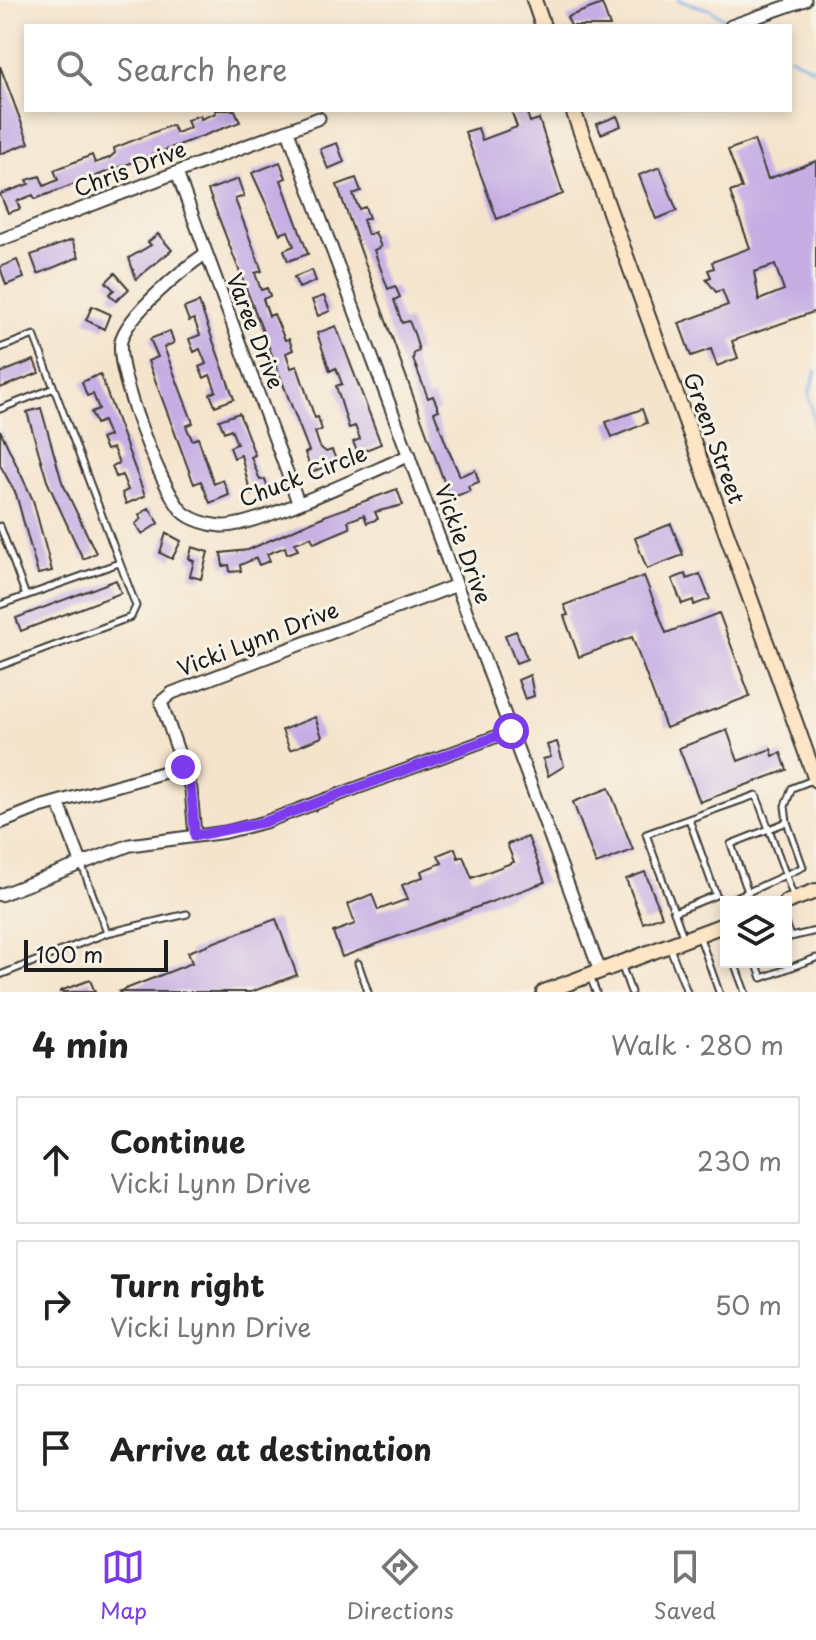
<!DOCTYPE html>
<meta charset="utf-8">
<style>
:root{--surface:#fff;--page:#f6f6f6;--text:#222;--muted:#767676;--line:#e0e0e0;--accent:#7c3aed}
body{margin:0;font-family:"Playpen Sans",sans-serif;background:var(--page);color:var(--text)}
.controls{position:absolute;right:24px;bottom:24px;display:grid;overflow:hidden;border-radius:0px;box-shadow:0 4px 12px #0003}
.controls button{width:72px;height:72px;display:grid;place-items:center;padding:0;border:0;border-bottom:2px solid var(--line);background:var(--surface);color:var(--text);font:40px sans-serif}
.scale{position:absolute;left:24px;bottom:20px;width:144px;box-sizing:border-box;padding-left:8px;border:4px solid #1c1c1c;border-top:0;font-size:22px;line-height:28px;white-space:nowrap;color:#1c1c1c;-webkit-text-stroke:6px #f7f3e8;paint-order:stroke}
.stop{position:absolute;width:24px;height:24px;margin:-18px;border:6px solid #7c3aed;border-radius:50%;background:#fff}
.stop.end{background:#7c3aed;border-color:#fff;box-shadow:0 2px 8px #0008}
.list{margin:0;padding:0;list-style:none}
h2{display:flex;justify-content:space-between;align-items:center;height:104px;margin:0;padding:0 32px;font-size:34px}
h2 small{font-size:26px;font-weight:400;color:var(--muted)}
.list li{display:grid;grid-template-columns:52px 1fr auto;gap:24px;align-items:center;box-sizing:border-box;height:128px;margin:0 16px 16px;padding:0 16px;border:2px solid var(--line);border-radius:0px}
.list b{display:block;font-size:30px;white-space:nowrap}
.list p{margin:0;font-size:26px;white-space:nowrap;color:var(--muted)}
.list em{font-size:26px;font-style:normal;color:var(--muted)}
.icon{flex:none;width:44px;height:44px;fill:none;stroke:currentColor;stroke-width:2;stroke-linecap:round;stroke-linejoin:round}
.map{position:relative;flex:none;width:816px;height:992px;overflow:hidden}
.search{position:absolute;background:var(--surface);box-shadow:0 4px 12px #0003;left:24px;right:24px;top:24px;height:88px;display:flex;align-items:center;gap:20px;box-sizing:border-box;padding:0 28px;border-radius:0px;color:var(--muted);font-size:30px}
.sheet{height:536px;background:var(--surface)}
nav{display:flex;justify-content:space-around;align-items:center;box-sizing:border-box;height:112px;border-top:2px solid var(--line);background:var(--surface);font-size:22px;color:var(--muted)}
nav a{display:grid;justify-items:center;gap:4px}
nav .on{color:var(--accent)}
.map>svg:first-child{display:block}
</style>
<div class="map">
<svg width="816" height="992" viewBox="0 0 816 992">
<rect width="100%" height="100%" fill="#f7f3e8"/>
<filter id="ink" filterUnits="userSpaceOnUse"><feTurbulence type="fractalNoise" baseFrequency=".0125" numOctaves="2"/><feDisplacementMap in="SourceGraphic" scale="16" xChannelSelector="R" yChannelSelector="G"/><feConvolveMatrix kernelMatrix="1 2 1 2 8 2 1 2 1" color-interpolation-filters="sRGB"/></filter>
<filter id="wash" filterUnits="userSpaceOnUse"><feTurbulence type="fractalNoise" baseFrequency=".006" numOctaves="4" result="noise"/><feDisplacementMap in="SourceGraphic" scale="32" xChannelSelector="R" yChannelSelector="G"/><feGaussianBlur stdDeviation="1.8" result="paint"/><feColorMatrix in="noise" values="0 0 0 0 0 0 0 0 0 0 0 0 0 0 0 0 0 1.4 0 .05"/><feComposite in="paint" operator="in"/></filter>
<g filter="url(#wash)">
<rect width="100%" height="100%" fill="#f5e4cc"/>
<g fill="none" stroke-linecap="round" stroke-linejoin="round">
<!-- stream -->
<path stroke="#7baae5" stroke-width="3" d="M678,0l33,10 15,10
M790,57l26,13
M816,371l-7,23 7,41"/>
</g>
<g id="blocks">
<!-- building -->
<path fill="#c6ade4" fill-rule="evenodd" d="M602,4l8,22h-39l-4,-9z
M0,66l29,77 -29,11z
M215,110h20l5,12 -205,77 -2,-4 -16,6 3,8 -12,4 -8,-19 29,-10 -2,-4 13,-4 4,10 14,-6 -4,-10 38,-15 3,8 14,-5 6,-5 -1,-5 58,-23 4,8 14,-5 -3,-8 13,-5 1,4 15,-6z
M511,110h15l4,12 9,-3 24,75 -66,25 -32,-87 13,-4 4,12 35,-13z
M617,116l4,10 -20,8 -4,-10z
M754,140l14,39 48,-18v150l-84,30 6,17 -21,8 -6,-17 -20,7 -12,-33 49,-18 -6,-15 -6,2 -10,-13 5,-2 -3,-7 6,-2 -2,-6 38,-14 -20,-56 12,-4 -14,-38zM775,265l9,25 -25,10 -5,-28z
M337,143l7,19 -16,7 -8,-20z
M280,162l6,16 -5,2 27,74 -20,7 -4,-11 10,-4 -6,-15 -8,3 -28,-61z
M660,167l17,44 -21,8 -17,-44z
M356,178l5,13 -8,3 6,15 6,-2 4,11 -6,2 5,15 7,-3 6,15 -7,3 14,39 7,-3 5,11 -6,3 8,23 7,-2 6,15 4,15 -5,2 -1,6 15,39 5,-2 6,14 -5,2 14,37 12,27 15,-6 4,12 -11,4 2,5 -20,7 -113,-313z
M238,179l6,17 -9,3 27,72 -7,2 6,17 6,-2 3,8 -7,3 6,17 5,-2 11,26 4,-1 4,11 -7,3 5,15 6,-2 18,52 3,-1 4,13 -7,2 5,15 6,5 6,-2 5,12 -25,10 -7,-19 4,-2 -101,-261z
M158,234l14,16 -36,29 -7,-21 22,-13 -3,-3z
M72,240l7,17 -41,17 -7,-19z
M17,260l7,18 -18,7 -6,-18z
M312,270l4,11 -17,7 -5,-11z
M115,273l14,16 -13,12 -7,-7 5,-4 -8,-8z
M324,296l6,15 -12,5 -6,-16z
M199,302l35,97 -19,7 -5,-12 6,-3 -6,-16 -6,3 -5,-11 7,-3 -6,-15 -6,3 -5,-13 11,-4 -6,-16 -5,2 -5,-13z
M92,306l18,8 -6,15 -18,-9z
M336,326l45,118 -23,9 -5,-11 7,-3 -5,-13 -6,2 -13,-42 6,-2 -6,-16 -6,3 -13,-38z
M170,331l4,12 -10,4 29,76 -7,3 6,14 6,-2 16,46 9,-4 6,15 -19,8 -9,-22 -7,3 -46,-123 10,-4 -8,-18z
M34,360l5,13 -39,15v-15z
M100,374l45,122 -19,8 -4,-11 6,-3 -6,-15 -6,2 -4,-11 7,-3 -6,-15 -7,2 -5,-11 8,-3 -6,-15 -7,3 -5,-12 8,-3 -6,-15 -6,2 -5,-14z
M41,408l21,74 34,71 -13,6 -36,-78 -20,-69z
M642,409l5,14 -35,14 -6,-15z
M239,413l16,42 -4,2 9,23 5,-1 3,9 -17,7 -10,-40 -7,3 -4,-11 7,-3 -6,-15 -7,3 -5,-12z
M0,430l33,70 19,71 -14,3 -22,-80 -16,-29z
M397,489l6,16 -28,7 3,7 -11,4 -3,-8 -16,6 2,7 -36,15 -3,-6 -16,6 3,7 -11,4 -2,-7 -18,7 3,7 -11,4 -3,-7 -16,7 1,6 -11,1 -1,-7 -6,1 -2,-13 27,-3 79,-35z
M149,508l10,15 -17,11 -7,-10 6,-5 -2,-4z
M671,524l12,31 -36,14 -12,-31z
M166,533l15,8 -9,18 -12,-6z
M192,547l16,5 -7,27 -11,-3 4,-15 -5,-2z
M685,574l2,5 13,-5 10,25 -16,6 -1,-5 -11,4 -10,-25z
M644,576l22,57 53,-20 31,83 -84,32 -34,-91 -53,20 -15,-41 4,-1 -4,-10z
M116,580l5,13 -100,38 -5,-13z
M516,631l11,28 -11,4 -11,-28z
M530,675l4,21 -9,3 -7,-19z
M315,717l7,20 -32,13 -8,-20z
M727,730l11,31 33,-12 2,7 8,-3 6,17 -87,32 -21,-54z
M557,742l7,24 -16,10 -5,-17 8,-2 -4,-12z
M609,788l24,62 -37,14 -23,-62z
M528,837l17,45 -203,75 -9,-25 22,-8 -7,-20 24,-10 6,16 30,-11 -6,-14 21,-8 -2,-6 21,-8 -4,-8 17,-7 3,10 5,-2 9,22 42,-16 -7,-18z
M645,872l17,44 -19,7 -17,-44z
M276,919l21,56 -46,17h-133l74,-29 -4,-11z
M90,980l5,12h-35v-1z"/>
</g>
</g>
<g filter="url(#ink)">
<use href="#blocks" fill-opacity="0" stroke="#3d3a36" stroke-width="2"/>
<g fill="none" stroke-linecap="round" stroke-linejoin="round">
<defs>
<path id="lane" d="M0,348l34,-13 102,271 -5,11 -131,49
M0,409l54,-21
M0,526l26,70
M0,605l119,-42
M81,863l26,70
M748,892l55,-25 -16,-45
M794,898l-25,-69 18,-7 -2,-16 7,-18 23,-9
M674,912l42,-17 -27,-76
M786,926l4,10
M722,927l4,10
M699,935l20,57
M786,938l30,-7
M684,939l-38,-105 110,-39 13,34 -38,15 17,48 -15,6
M670,948l17,44
M734,962l11,30
M756,962l6,16 54,-20
M358,963l10,29
M622,967l9,25
M0,975l107,-42 80,-19
M590,976l6,16"/>
<path id="street" d="M731,26l74,-26
M288,131l312,840
M177,173l121,329
M0,240l319,-122
M205,254c-22,15 -78,61 -84,87 -6,29 40,147 61,170 9,9 27,14 39,15 34,2 151,-55 189,-71
M58,802l23,60
M0,823l40,-16 143,-40
M195,836l-4,-47 -30,-87 11,-9 285,-108
M0,895l130,-50 96,-13 39,-10 246,-91"/>
<path id="secondary" d="M534,0l9,26
M573,110l243,670
M786,902l30,-11
M544,992l182,-68"/>
</defs>
<!-- lane casing -->
<use href="#lane" stroke="#3d3a36" stroke-width="9"/>
<!-- street casing -->
<use href="#street" stroke="#3d3a36" stroke-width="15"/>
<!-- secondary casing -->
<use href="#secondary" stroke="#3d3a36" stroke-width="18"/>
<!-- lane -->
<use href="#lane" stroke="#fff" stroke-width="5"/>
<!-- street -->
<use href="#street" stroke="#fff" stroke-width="11"/>
<!-- secondary -->
<use href="#secondary" stroke="#fde5c5" stroke-width="14"/>
</g>
</g>
<g fill="none" stroke-linecap="round" stroke-linejoin="round" filter="url(#ink)">
<!-- route -->
<path stroke="#7c3aed" stroke-width="10" d="M183,767l8,22 4,47 70,-14 246,-91"/>
</g>
<g text-anchor="middle" stroke-width="6" stroke-linejoin="round" paint-order="stroke">
<!-- street labels -->
<g font-size="22" fill="#1c1c1c" stroke="#f7f3e8">
<text transform="translate(130 169) rotate(-21)" y="8">Chris Drive</text>
<text transform="translate(255 331) rotate(69)" y="8">Varee Drive</text>
<text transform="translate(714 438) rotate(70)" y="8">Green Street</text>
<text transform="translate(303 476) rotate(-21)" y="8">Chuck Circle</text>
<text transform="translate(463 544) rotate(70)" y="8">Vickie Drive</text>
<text transform="translate(258 639) rotate(-21)" y="8">Vicki Lynn Drive</text>
</g>
</g>
</svg>
<div class="controls">
<button><svg class="icon" aria-label="layers" viewBox="0 0 24 24"><path d="M12 4l9 5-9 5-9-5zM3 14l9 5 9-5"/></svg></button>
</div>
<div class="scale">100 m</div>
<div class="stop" style="left:511px;top:731px"></div>
<div class="stop end" style="left:183px;top:767px"></div>
<div class="search"><svg class="icon" aria-label="search" viewBox="0 0 24 24"><circle cx="10" cy="10" r="6"/><path d="M15 15l6 6"/></svg>Search here</div>
</div>
<section class="sheet">
<h2>4 min<small>Walk · 280 m</small></h2>
<ul class="list">
<li><svg class="icon" aria-label="ahead" viewBox="0 0 24 24"><path d="M12 20V5M6 11l6-6 6 6"/></svg><div><b>Continue</b><p>Vicki Lynn Drive</p></div><em>230 m</em></li>
<li><svg class="icon" aria-label="right" viewBox="0 0 24 24"><path d="M7 20v-9h11M14 6l5 5-5 5"/></svg><div><b>Turn right</b><p>Vicki Lynn Drive</p></div><em>50 m</em></li>
<li><svg class="icon" aria-label="arrive" viewBox="0 0 24 24"><path d="M6 21V4h12l-3 4 3 4H6"/></svg><div><b>Arrive at destination</b></div></li>
</ul>
</section>
<nav>
<a class="on"><svg class="icon" aria-label="map" viewBox="0 0 24 24"><path d="M3 6l6-2 6 2 6-2v14l-6 2-6-2-6 2zM9 4v14M15 6v14"/></svg>Map</a>
<a><svg class="icon" aria-label="directions" viewBox="0 0 24 24"><path d="M12 3l9 9-9 9-9-9zM9 14v-3h6M13 9l2 2-2 2"/></svg>Directions</a>
<a><svg class="icon" aria-label="saved" viewBox="0 0 24 24"><path d="M7 4h10v16l-5-4-5 4z"/></svg>Saved</a>
</nav>
